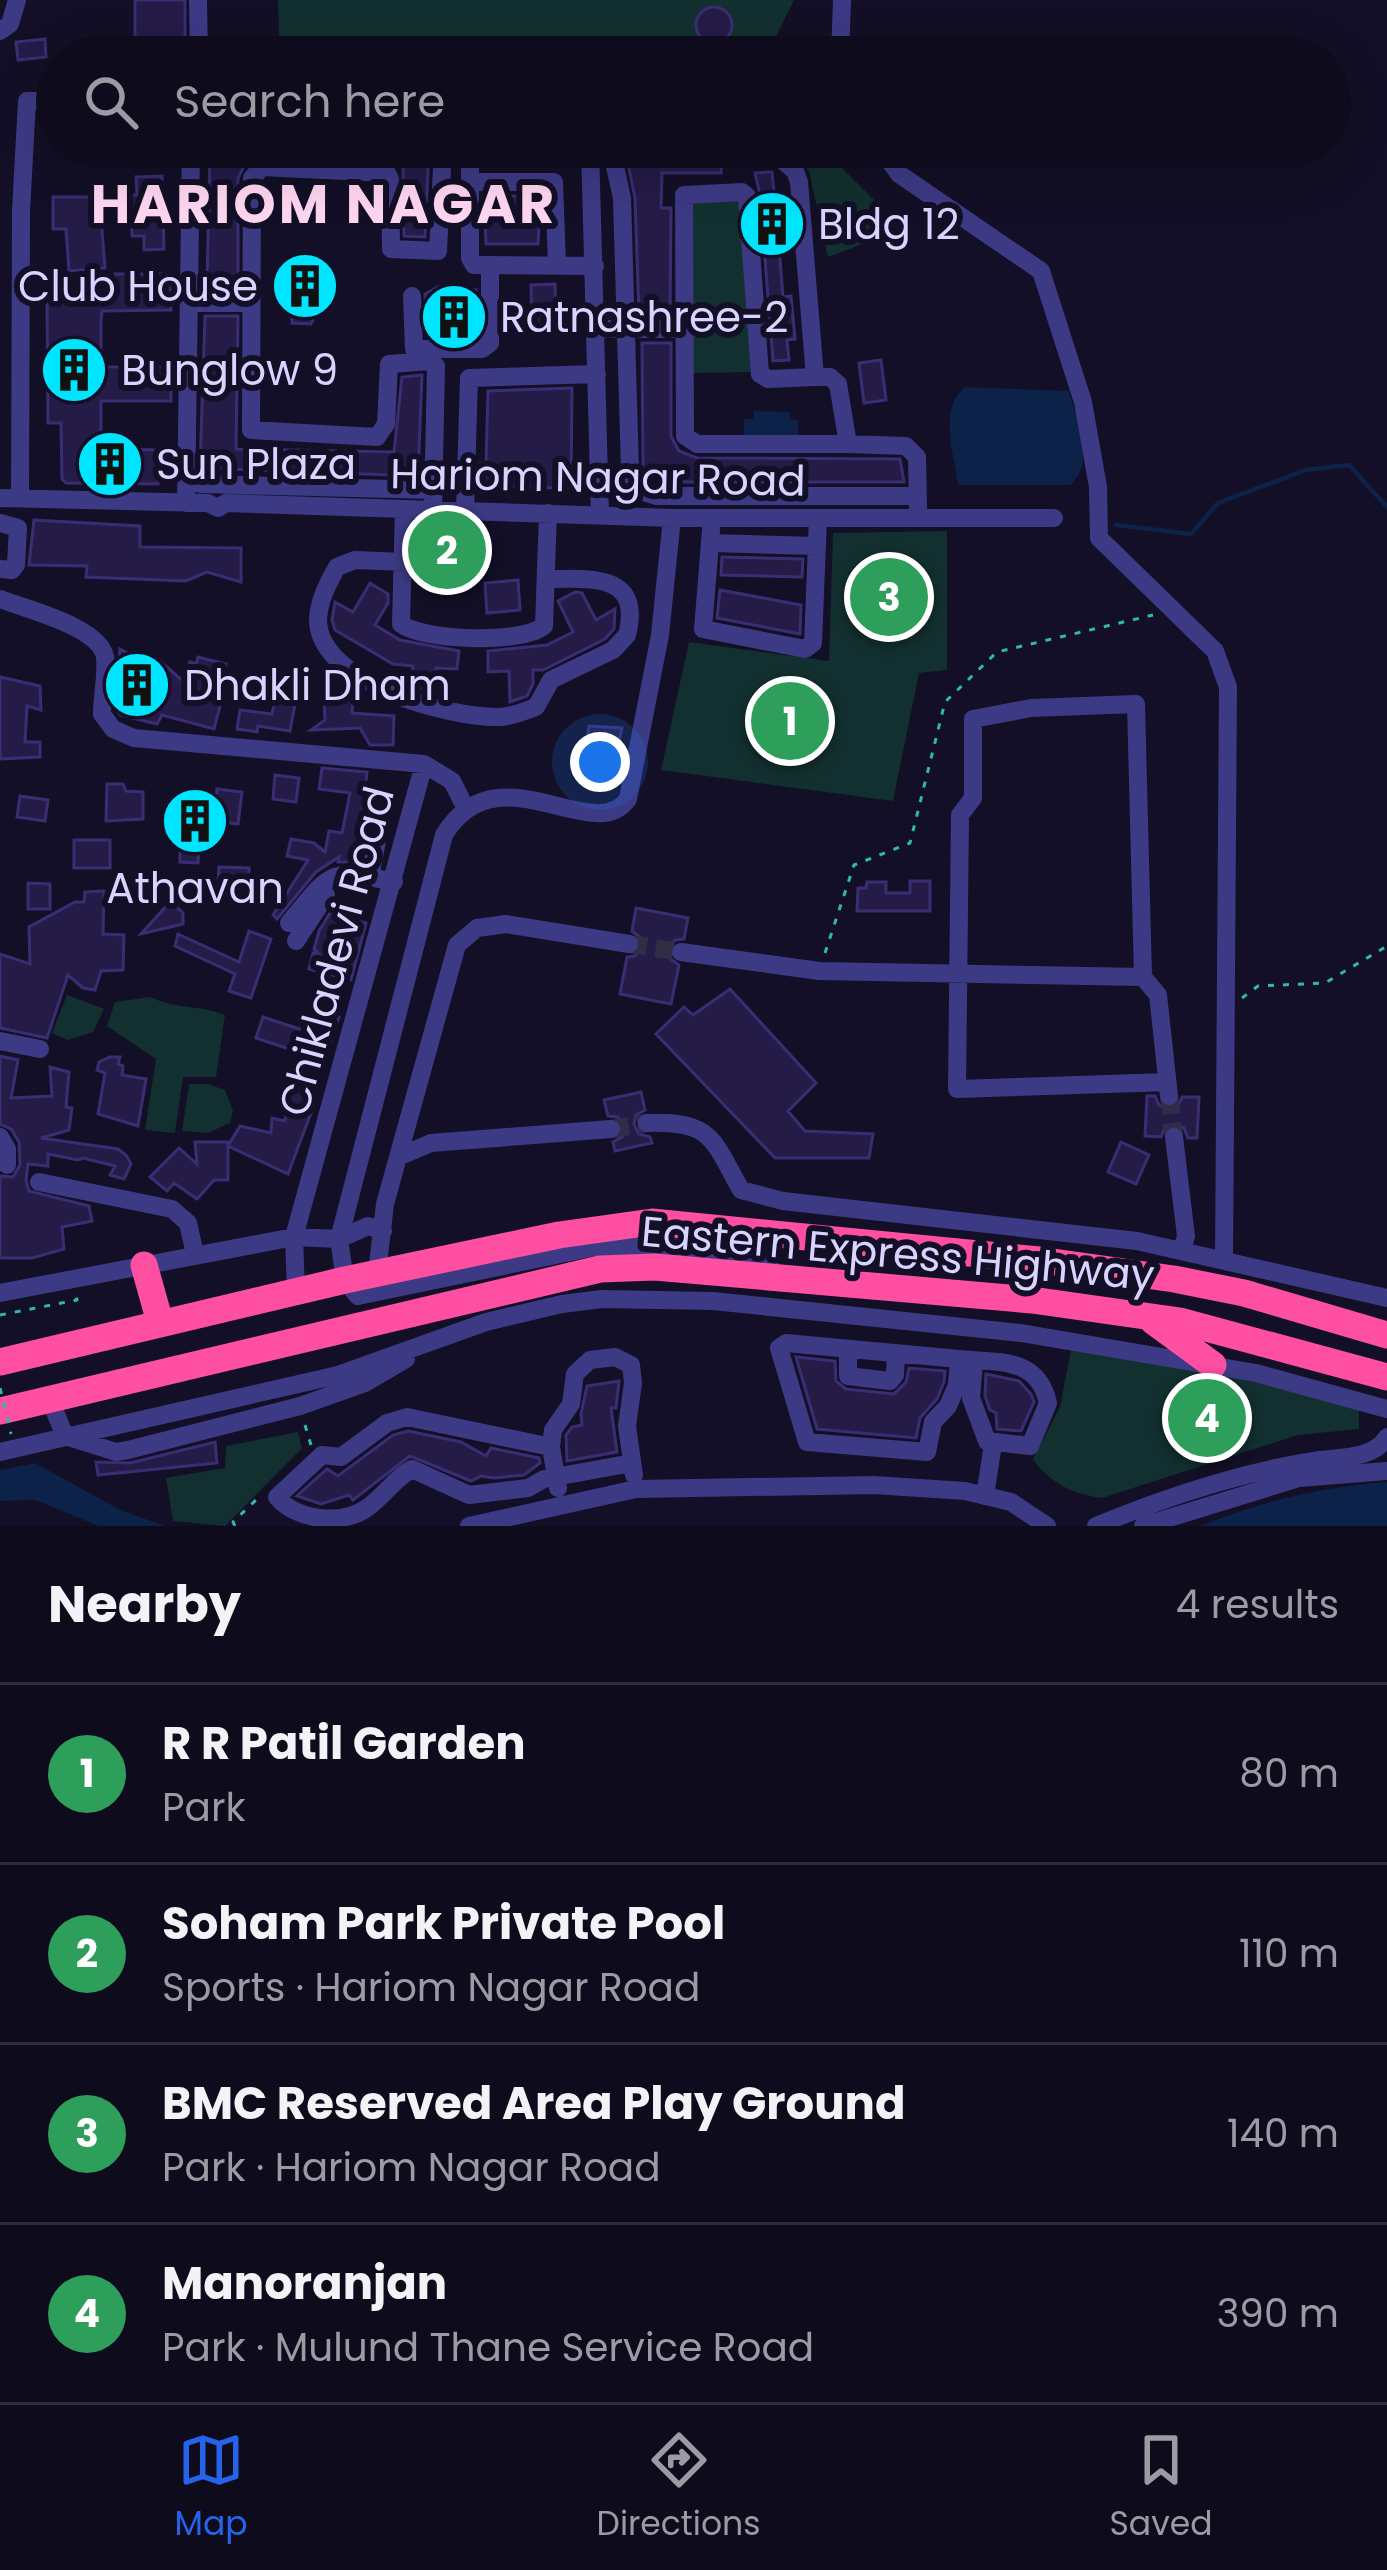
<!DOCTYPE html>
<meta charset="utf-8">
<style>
:root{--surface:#0e0b1c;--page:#1c1929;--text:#f1f3f6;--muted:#9b9ba3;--line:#2e2b3b;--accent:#2563eb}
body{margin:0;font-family:Poppins,sans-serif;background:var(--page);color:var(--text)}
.you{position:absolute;left:600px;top:762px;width:42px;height:42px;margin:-30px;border:9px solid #fff;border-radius:50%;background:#1a73e8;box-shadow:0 0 0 18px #1a73e833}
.badge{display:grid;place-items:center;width:78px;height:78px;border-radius:50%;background:var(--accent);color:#fff;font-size:39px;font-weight:700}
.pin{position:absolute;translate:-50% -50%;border:6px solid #fff;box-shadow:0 3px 12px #0006}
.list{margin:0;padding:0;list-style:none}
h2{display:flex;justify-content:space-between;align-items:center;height:156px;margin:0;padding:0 48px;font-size:51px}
h2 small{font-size:39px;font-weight:400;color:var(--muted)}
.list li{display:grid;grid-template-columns:78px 1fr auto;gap:36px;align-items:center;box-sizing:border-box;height:180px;padding:0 48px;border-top:3px solid var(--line)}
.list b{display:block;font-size:45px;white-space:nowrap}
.list p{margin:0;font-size:39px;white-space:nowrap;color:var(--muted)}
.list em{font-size:39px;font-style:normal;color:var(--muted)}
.icon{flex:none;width:66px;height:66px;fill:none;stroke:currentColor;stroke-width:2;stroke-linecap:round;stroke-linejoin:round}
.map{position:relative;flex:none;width:1387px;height:1526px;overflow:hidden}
.search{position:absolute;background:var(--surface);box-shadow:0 12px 48px #0002;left:36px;right:36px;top:36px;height:132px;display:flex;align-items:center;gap:30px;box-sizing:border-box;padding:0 42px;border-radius:66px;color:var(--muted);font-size:45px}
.sheet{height:876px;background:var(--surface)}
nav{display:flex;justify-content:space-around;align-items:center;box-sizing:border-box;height:168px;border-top:3px solid var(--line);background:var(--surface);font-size:33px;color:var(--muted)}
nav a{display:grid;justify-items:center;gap:6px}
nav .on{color:var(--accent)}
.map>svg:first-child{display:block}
</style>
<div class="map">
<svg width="1387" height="1526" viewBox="0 0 1387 1526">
<rect width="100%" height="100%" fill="#130f26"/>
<!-- green -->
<path fill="#12302f" d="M278,0h516l-28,57h-486z
M785,147h36l56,56 7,33 -56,21 -19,-86z
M692,195l53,1 15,176 -70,1z
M947,531v139l-28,3 -26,128 -232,-31 28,-128 140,19 4,-128z
M67,995l37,14 -11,23 -25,8 -16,-7z
M150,997c29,13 45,7 75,18l-9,62h-33l-8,56 -30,-3 11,-71 -49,-33 8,-24z
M189,1084h19l17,6 8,21 -3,12 -22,10 -26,-2z
M1071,1350l167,27 121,29v23l-61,6 -196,63c-26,-3 -54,-15 -69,-39l27,-52z
M298,1432l4,16 -77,78 -52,-5 -7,-43 59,-10 1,-22z"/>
<!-- water -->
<path fill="#0c2248" d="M965,387l103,4c10,27 28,72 2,94h-112c-4,-30 -20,-77 7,-98z
M754,411l36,1v7l8,1v15h-54v-16h9z
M468,539l1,21 -26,1v11h-17l-1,-32z
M35,1463l87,48 44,15h-67l-64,-26 -35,1v-31z
M1387,1482v44h-187c63,-25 119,-39 187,-44z"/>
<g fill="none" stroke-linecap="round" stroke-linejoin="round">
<!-- stream -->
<path stroke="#0c2248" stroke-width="4.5" d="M1116,525l75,9 27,-31 88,-33 43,-5 38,42"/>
</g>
<!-- building -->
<path fill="#241b47" stroke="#3b2d73" stroke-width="3" d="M135,0h50v57h-50z
M696 25a18 18 0 1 1 36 0a18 18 0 1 1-36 0Z
M45,39l1,18 -28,3 -2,-18z
M210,147h219l-4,90 -21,-1 -1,-70 -15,-6 -130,-6 -12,8 -8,16v107l-31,-1z
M637,147h85l-1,26h-59l-1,35h10l-1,108h-31l-4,-118 -7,-34z
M772,172l3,30 8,-1 4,45 -8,1 4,50 8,-1 4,43 -8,1 2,20 -16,1 -13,-166 -5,-22z
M162,176l2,73 -20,1v-14h-12l-1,-41h6l-1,-18z
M484,196h57l-3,48h-52z
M53,197h52l-3,33 3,38 -36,3 -3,-42h-13z
M292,262l28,4v39l-9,19 -19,-1z
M115,274h56v36l-69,1 -1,11v45h70v34h-70v32h16l-1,16 43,1 -1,34 -92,-1 -4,-4 -1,-56h-13l-1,-128 68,-1z
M555,284l1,45h-24l-1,-44z
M438,287l38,3v45h-49l-2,-41z
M205,316h33l-2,133 158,3 8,-75 20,-2 -4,101 -218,-8z
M642,343h29v93l8,15 18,7 203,1 4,23h-245v-6h-12l-4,-9z
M881,360l5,40 -22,3 -5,-40z
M572,388l-1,100 -92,-1 1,-24h6l2,-72z
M34,520l106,6v21l101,1v34l-34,-10 -21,9 -100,-4 1,-11 -58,-1z
M722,557l81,2 -1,18 -81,-2z
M518,580l2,30 -33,3 -2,-30z
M370,583l18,11v9l-13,22 25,15 59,11 -2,18 -21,-1 -2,25 -23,-7 2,-20 -20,-2 -58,-34 -3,-10 3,-18 18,10z
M720,590l81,15 -1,29 -83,-16z
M575,592l7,1 14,27 19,-11 -1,20 -9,10 -62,31h-10v14l-6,12 -17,6 -1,-31 -21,1v-21l59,-6 26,-13 -15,-31z
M120,649l36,19 4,-7 24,21 6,-20 6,2 2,-7 28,7 -5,19 5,1 -12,45 -52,-14 -5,9 -37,-9 -4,-5z
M0,677l40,9 1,24 -14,-4 -2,36h15v15l-40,2z
M276,694h21l-7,37 -32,-5 -1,6 -20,-3 3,-19 32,4z
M353,698l-1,15 42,3 -1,29h-23l-10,-17 -49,2 14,-10 -1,-20z
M589,726l33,2 -11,49 -29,1z
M322,768l45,4 -4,36 8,1 -12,53h-21l1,-5 -23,15 -39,47 -4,-4 35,-55 -21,-4 4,-17 23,4 11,9 4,-21 13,2 8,-40 -31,-4z
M275,775l24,3 -3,24 -23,-3z
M107,784h16l3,7 17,1v27l-37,2z
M217,789l25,3 -4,32 -24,-3z
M20,796l28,4 -3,21 -28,-4z
M179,808l34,3 -3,23 -10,-1 -2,30 -18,-1z
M74,840h36v28h-36z
M219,867l30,1v18l-31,-1z
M910,881h20v30h-73l1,-23h8l1,-6h19v11h24z
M28,883l22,1v25h-22z
M104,891l-1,43 21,1 -1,35 -22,1 -6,19 -12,-2 -15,-13 -21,63 -47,-10v-74l30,10 -1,-37 46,-25h9l1,-10z
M171,901l12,12v11l-42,10z
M636,908l52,10 -4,21 -9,1 -7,9 1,9 10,7 -8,39 -51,-10 7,-37 8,-1 7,-9 -1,-9 -9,-7z
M330,913l36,10 -15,57 -42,-11 4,-16 8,3 -7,-7 5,-18z
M249,931l22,8 -20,59 -22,-7 6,-17 -60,-28 3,-12 61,28z
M730,989l86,94 -28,28 17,20 68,3 -4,24h-94l-119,-124 28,-27 9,8z
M316,1009l23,8 -14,44 -69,-23 7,-21 46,15z
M0,1056l18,4 -7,38 41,-2 -2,-29 19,5 -3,35 6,1 -3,22 -28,8 77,11 8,6 5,9 -7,15 -14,-4 5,-9 -32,-8 -5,2 -30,-6v12l-20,-2 -2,16 3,11 60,15 3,15 -30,6 2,22 -32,9h-32v-82l13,1 7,-12 -1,-23 -8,-13 -11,-5z
M110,1057h10l-2,7 5,2 -1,9 24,4 -8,47 -40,-12 7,-41 -8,-3 2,-8z
M289,1088l23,1 -3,13 5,3 -26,69 -60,-28v34h-14l-17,19 -23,-16 -7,8 -17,-14 29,-29 18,16 -2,-22h33v4l12,-20 31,7 1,-15 13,3z
M641,1092l4,18 -9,5 -2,9 5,10 11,3 2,6 -37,8 -2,-9 10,-6 1,-9 -6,-10 -10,-1 -4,-16z
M1147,1096h8l4,9 10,4 9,-3 4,-9h17l-2,41h-9l-4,-10 -10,-4 -9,3 -4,10 -16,-1z
M1121,1142l28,13 -13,29 -28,-12z
M796,1357l39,4 1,20 10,8 48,5 12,-12 3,-14 36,3 -1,11 -7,17 -17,19 -4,20 -99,-9z
M986,1374l33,7 12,13 3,8 -13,29 -24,-2 -1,-16 -6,-3 -5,-14z
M619,1381l-3,27h-5l6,44 -50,9 -1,-26 6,-8 10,-2 -1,-11 6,-28z
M408,1431l53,11 25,14 5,-8 48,10 1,5 -16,12 -30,3 -13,-2 -10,5 -61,-25 -57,44 -4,-5 -28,9 -24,-8 30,-27 11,7 55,-41z
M215,1442l2,21 -119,12 -2,-13 34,1z"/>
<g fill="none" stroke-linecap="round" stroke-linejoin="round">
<!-- minor-tunnel -->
<path stroke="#312d47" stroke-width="18" stroke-dasharray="18 9" stroke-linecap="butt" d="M629,944l52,8
M1169,1096l5,41
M611,1129l36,-6"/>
<!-- path -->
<path stroke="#2fb8b0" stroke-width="3" stroke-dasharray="6 9" stroke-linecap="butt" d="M825,953l29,-88 56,-22 35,-141 52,-50 156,-37
M1242,998l16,-12 67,-3 62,-37
M0,1315l77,-15 -1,-4
M305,1425l6,20
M235,1526l-2,-4 26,-25"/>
<!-- minor -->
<path stroke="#3d3a85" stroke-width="18" d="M198,0l1,57
M0,31l10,-7 7,-24
M840,57l2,-57
M470,147v111l4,7h16
M590,147l10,368
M623,147l-9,15 8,36 8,272 8,20 18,6h262
M767,147l28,24 4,11 16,195h15l8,7 10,60 58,2 11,11 1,51
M880,147l19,27 142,97 42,131 15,85 1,51 116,113 13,36 -4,573
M470,182h84l3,83
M412,296l2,53h68l8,-6v-78l105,1
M189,303h61
M596,329h87
M815,377l-47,2 -8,-5 -13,-178 -5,-4 -58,3 1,241 12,8h151
M200,484l233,6
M0,498l208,5 10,5 8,-5 446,15h382
M20,498l1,-287 6,-110h30
M186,503l5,-356
M404,509l-3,115c23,17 121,20 143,2l4,-113
M433,510l3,-144 -5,-5 -42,3 -3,60 -9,13 -126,-7 1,-252 10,-11 125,6 3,6 1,70 47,2 5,-104
M465,511l4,-133 128,-4
M672,518l-12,117 -32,164c-34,49 -131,-52 -184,36l-105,404 6,41 13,16 236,-49 62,-1 104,10 19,21
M712,518l-9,111 102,20 8,-6 5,-125
M0,523l18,5 -2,37 -4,5 -12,-1
M710,543l107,3
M404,562l-49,-2 -18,7c-9,16 -19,35 -19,54 2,62 131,97 181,96 13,0 25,-6 37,-10l15,-27 62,-30 14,-15c16,-63 -38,-56 -80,-56
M0,599c26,10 100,28 105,58 2,18 -3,39 -3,57l11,15 21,9 290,26 28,17 13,26
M370,877l7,-36
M289,923c43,-51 38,-56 105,-41
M296,941l30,-46
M681,952l138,19 324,6 15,18 11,101
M1143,977l-7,-273 -105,4 -58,11v79l-13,17 -3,274 210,-7
M0,1041l40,8
M647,1123c65,-2 65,15 94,67l42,11 354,40 250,57
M0,1137l7,12v16
M1174,1137l12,99 -4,15
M398,1157l33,-14 180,-14
M39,1182l133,27 16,14 7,31
M377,1273l8,-69 72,-259 20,-17 29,-4 123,20
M296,1291l-2,-54 130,-473
M0,1293l294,-56 45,2 29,-13 15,5
M848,1349v27l42,5 5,-6 1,-22
M959,1359l-2,26 -9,21 -15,16 -6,30 -120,-10 -28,-94 7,-5 173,16c38,4 79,-3 89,44l-18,43 -43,-5 -16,-43 3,-37
M50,1400l15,36 51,16 12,-2 172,-44 65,-23 41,-24
M551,1447l-144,-30 -20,6 -46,34 -19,-2 -45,42c19,23 64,29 90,11 17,-12 28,-30 45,-39l57,26 59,-7 16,-9 88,-16
M0,1452l338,-77 148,-53 76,-18 40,-5 111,2 308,32 235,40 131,36
M558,1488l-7,-41 2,-17 18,-26 4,-30 15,-14 25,-3 16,8 2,18 -6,43 7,49
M985,1496l8,-52
M469,1526l167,-37 238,-4 91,6 46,11 36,24
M1096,1526c70,-29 149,-55 224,-66 23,-3 53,-1 67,-23
M1143,1526l156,-48 88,-7"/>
<!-- highway -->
<path stroke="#ff4fa3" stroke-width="27" d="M144,1265l16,57
M1153,1321l60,44
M0,1362l345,-82 214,-45 93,-13 387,38 135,19 70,14 143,42
M0,1411l600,-142 55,-2 377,33 148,21 207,56"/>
<!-- path-bridge -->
<path stroke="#2fb8b0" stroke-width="3" stroke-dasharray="6 9" stroke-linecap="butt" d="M0,1388l11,46"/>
</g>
<!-- icons -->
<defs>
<symbol id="building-disc" viewBox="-11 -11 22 22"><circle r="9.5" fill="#00e5ff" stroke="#130f26"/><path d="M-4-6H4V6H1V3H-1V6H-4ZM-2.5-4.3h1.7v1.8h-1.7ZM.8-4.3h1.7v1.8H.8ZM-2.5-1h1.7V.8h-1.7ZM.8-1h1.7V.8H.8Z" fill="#111"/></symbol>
</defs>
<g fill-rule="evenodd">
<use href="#building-disc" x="734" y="186" width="76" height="76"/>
<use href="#building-disc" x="267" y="248" width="76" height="76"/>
<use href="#building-disc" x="416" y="279" width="76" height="76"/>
<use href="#building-disc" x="36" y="332" width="76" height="76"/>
<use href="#building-disc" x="72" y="426" width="76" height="76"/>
<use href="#building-disc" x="99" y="647" width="76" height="76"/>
<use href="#building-disc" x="157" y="783" width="76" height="76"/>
</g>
<g text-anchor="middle" stroke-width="12" stroke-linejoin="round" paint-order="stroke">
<!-- poi labels -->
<g font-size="42" fill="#d9d4ff" stroke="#130f26" text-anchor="start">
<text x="818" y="239">Bldg 12</text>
<text x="258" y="301" text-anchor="end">Club House</text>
<text x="500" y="332">Ratnashree-2</text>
<text x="121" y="385">Bunglow 9</text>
<text x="156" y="479">Sun Plaza</text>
<text x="184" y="700">Dhakli Dham</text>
<text x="195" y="903" text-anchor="middle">Athavan</text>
</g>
<!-- street labels -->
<g font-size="42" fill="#d9d4ff" stroke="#130f26">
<text transform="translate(598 477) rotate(1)" y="15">Hariom Nagar Road</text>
<text transform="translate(336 951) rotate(-75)" y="15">Chikladevi Road</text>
<text transform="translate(898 1253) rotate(5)" y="15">Eastern Express Highway</text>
</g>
<!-- district labels -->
<g font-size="54" font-weight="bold" letter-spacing="3" fill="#ffd6f0" stroke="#130f26">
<text x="324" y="223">HARIOM NAGAR</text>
</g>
</g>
</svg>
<div class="you"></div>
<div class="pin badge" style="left:790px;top:721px;background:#2e9e5b">1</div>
<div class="pin badge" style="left:447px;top:550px;background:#2e9e5b">2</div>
<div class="pin badge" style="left:889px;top:597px;background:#2e9e5b">3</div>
<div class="pin badge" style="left:1207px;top:1418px;background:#2e9e5b">4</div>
<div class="search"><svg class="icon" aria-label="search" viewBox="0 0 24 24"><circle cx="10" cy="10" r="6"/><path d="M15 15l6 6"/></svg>Search here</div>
</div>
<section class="sheet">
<h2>Nearby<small>4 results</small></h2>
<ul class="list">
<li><span class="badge" style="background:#2e9e5b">1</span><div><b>R R Patil Garden</b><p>Park</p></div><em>80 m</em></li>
<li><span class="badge" style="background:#2e9e5b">2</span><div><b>Soham Park Private Pool</b><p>Sports · Hariom Nagar Road</p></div><em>110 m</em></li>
<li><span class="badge" style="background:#2e9e5b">3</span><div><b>BMC Reserved Area Play Ground</b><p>Park · Hariom Nagar Road</p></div><em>140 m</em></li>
<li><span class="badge" style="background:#2e9e5b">4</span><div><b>Manoranjan</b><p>Park · Mulund Thane Service Road</p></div><em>390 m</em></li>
</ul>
</section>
<nav>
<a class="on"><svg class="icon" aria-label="map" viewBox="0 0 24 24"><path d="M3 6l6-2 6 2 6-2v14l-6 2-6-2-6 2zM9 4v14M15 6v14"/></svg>Map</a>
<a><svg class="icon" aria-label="directions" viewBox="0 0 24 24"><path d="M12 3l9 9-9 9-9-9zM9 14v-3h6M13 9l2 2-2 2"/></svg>Directions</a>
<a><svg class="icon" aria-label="saved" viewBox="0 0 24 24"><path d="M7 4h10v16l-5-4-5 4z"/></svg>Saved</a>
</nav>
